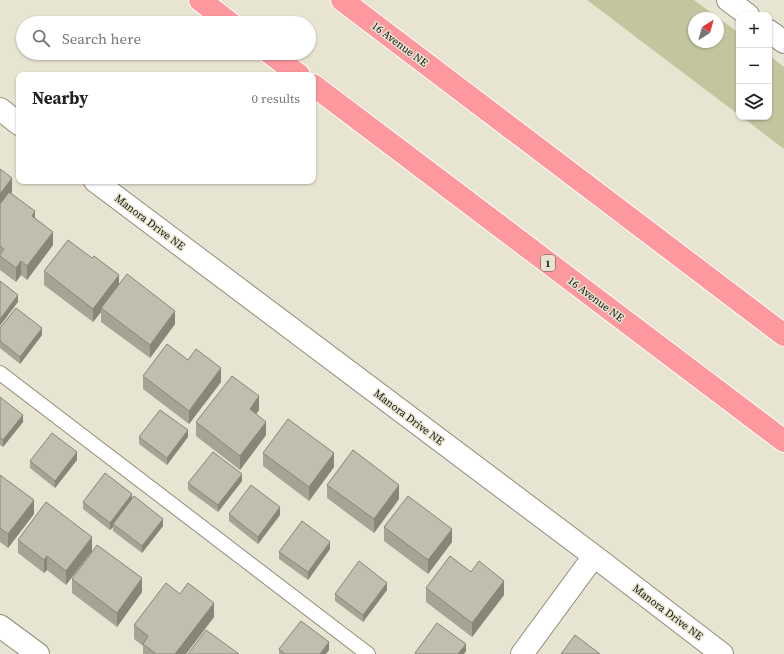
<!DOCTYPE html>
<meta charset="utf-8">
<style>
:root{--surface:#fff;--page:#f6f6f6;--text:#222;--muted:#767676;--line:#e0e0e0}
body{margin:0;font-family:"Source Serif 4",serif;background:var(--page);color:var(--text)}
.controls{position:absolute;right:12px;top:12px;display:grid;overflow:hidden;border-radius:8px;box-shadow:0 1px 3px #0004}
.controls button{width:36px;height:36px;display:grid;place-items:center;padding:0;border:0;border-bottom:1px solid var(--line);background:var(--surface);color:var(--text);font:20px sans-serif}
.compass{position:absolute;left:688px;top:12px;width:36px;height:36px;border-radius:50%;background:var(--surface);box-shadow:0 1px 3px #0004;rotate:37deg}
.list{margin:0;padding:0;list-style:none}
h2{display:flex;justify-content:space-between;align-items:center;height:52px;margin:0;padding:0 16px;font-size:17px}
h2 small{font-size:13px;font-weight:400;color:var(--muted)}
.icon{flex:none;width:22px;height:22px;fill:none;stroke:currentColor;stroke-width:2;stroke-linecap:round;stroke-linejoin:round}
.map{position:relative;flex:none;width:784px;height:654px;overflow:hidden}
.search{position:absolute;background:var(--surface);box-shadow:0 1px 3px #0004;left:16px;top:16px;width:300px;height:44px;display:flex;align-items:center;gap:10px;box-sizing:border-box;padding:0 14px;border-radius:22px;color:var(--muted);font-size:15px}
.panel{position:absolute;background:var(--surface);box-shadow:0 1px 3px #0004;left:16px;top:72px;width:300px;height:112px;border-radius:8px}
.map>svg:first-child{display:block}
</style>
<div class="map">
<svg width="784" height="654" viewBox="0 0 784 654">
<rect width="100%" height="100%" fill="#e8e4d2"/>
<!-- green -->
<path fill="#c2c59d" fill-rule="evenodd" d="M587,0h107l45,33v82zM694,18h24v24h-24z
M769,55l15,12v82l-42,-32h27z"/>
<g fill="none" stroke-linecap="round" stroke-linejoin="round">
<defs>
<path id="service" d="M0,373l368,281"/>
<path id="minor" d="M728,0l20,15
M769,31l15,11
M0,109l19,15
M95,181l499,375 128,98
M0,626l38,28
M522,654l72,-98"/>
<path id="motorway" d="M200,0l30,23
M342,0l442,335
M270,53l29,22
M313,85l471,356"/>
</defs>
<!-- service casing -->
<use href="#service" stroke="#8f8c7b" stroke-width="16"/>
<!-- minor casing -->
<use href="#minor" stroke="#8f8c7b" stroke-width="24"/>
<!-- motorway casing -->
<use href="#motorway" stroke="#fff" stroke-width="24"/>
<!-- service -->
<use href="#service" stroke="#fff" stroke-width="14"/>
<!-- minor -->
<use href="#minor" stroke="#fff" stroke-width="22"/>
<!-- motorway -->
<use href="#motorway" stroke="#fd989e" stroke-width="22"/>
</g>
<!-- wall -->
<path fill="#a7a395" d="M0,169l12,23 -1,1 24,25 18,27 -26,35 -6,-5 -5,7 -16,-12z
M44,271l75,14 56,39 -25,34 -49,-36v-10l-8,10 -49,-37z
M0,328l42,7 -22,29 -20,-16z
M188,360l33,22 -32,42 -46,-35v-13z
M0,397l23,25 -20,25 -3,-2z
M259,410l-3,4 10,21 -26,35 -44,-34v-14z
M139,437h49l-21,28 -28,-21z
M263,453l71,14 -25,34 -46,-35z
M77,460l-22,28 -25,-20v-7z
M0,475l34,39 -26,34 -8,-6z
M242,481l-24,31 -30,-22v-7z
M327,485l72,14 -25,34 -47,-35z
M132,499l31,27 -21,27 -29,-22v-4l-3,3 -27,-21v-7z
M229,514l51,1 -22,29 -29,-23z
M384,527l68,15 -24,32 -44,-33z
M18,540l74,11 -26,34 -19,-15 -3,3 -26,-20z
M330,549l-22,31 -29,-21v-7z
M471,572l33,23 -32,42 -46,-35v-14z
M72,579l70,13 -25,35 -45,-34z
M387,590l-24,32 -28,-21v-7z
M180,594l34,23 -28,37h-43v-8l-9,-7v-14z
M279,649l50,1 -3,4h-47z"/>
<!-- shaded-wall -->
<path fill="#888579" d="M12,178v14l-12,16v-14z
M35,211v14l-3,-9z
M53,232v13l-26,35v-14z
M21,261v14l-5,7v-14z
M119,275v13l-18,20v4l-8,10v-13z
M18,295v7l-18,24v-7z
M175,311v13l-25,34v-13z
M42,328v7l-22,29v-7z
M221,368v14l-32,42v-13z
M259,396v14l-9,13v-14z
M23,415v7l-20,25v-7z
M266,422v13l-26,35v-14z
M188,430v7l-21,28v-7z
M77,452v8l-22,28v-7z
M334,453v14l-25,34v-14z
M242,474v7l-24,31v-7z
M399,485v14l-25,34v-14z
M132,494v8l-19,22v3l-3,3v-7z
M34,500v14l-26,34v-14z
M280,507v8l-22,29v-7z
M163,519v7l-21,27v-7z
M452,529v13l-24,32v-14z
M92,537v14l-26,34v-14z
M330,542v7l-22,31v-8z
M47,556v14l-3,3v-13z
M142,578v14l-25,35v-14z
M504,581v14l-32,42v-14z
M387,583v7l-24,32v-7z
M214,603v14l-28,37h-11z
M329,642v8l-3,4h-6z
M466,644v7l-2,3h-6z"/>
<!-- building -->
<path fill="#c2bead" stroke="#888579" d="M0,169l12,9 -12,16z
M9,192l26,19 -3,5 21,16 -26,34 -6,-5 -5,7 -16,-12v-2l4,-5 -4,-3v-42z
M68,240l24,18 2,-2 25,19 -26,34 -49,-38z
M127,274l48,37 -25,34 -49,-37z
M0,281l18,14 -18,24z
M16,308l26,20 -22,29 -20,-16v-13z
M167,344l21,16 8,-11 25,19 -32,43 -46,-35z
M232,376l27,20 -9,13 16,13 -26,34 -44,-34z
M0,397l23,18 -20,25 -3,-2z
M160,410l28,20 -21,28 -28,-21z
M288,419l46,34 -25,34 -46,-34z
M52,433l25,19 -22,29 -25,-20z
M353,450l46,35 -25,34 -47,-34z
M213,452l29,22 -24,31 -30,-22z
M105,473l27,21 -22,29 -27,-21z
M0,475l34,25 -26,34 -8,-6z
M251,485l29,22 -22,30 -29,-23z
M134,496l29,23 -21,27 -29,-22z
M408,496l44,33 -24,31 -44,-33z
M46,502l46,35 -26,34 -19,-15 -3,4 -26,-20z
M302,521l28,21 -22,30 -29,-20z
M97,545l45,33 -25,35 -45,-34z
M450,556l21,16 8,-11 25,20 -32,42 -46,-35z
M359,561l28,22 -24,32 -28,-21z
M166,583l14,11 8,-11 26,20 -39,51h-19l-13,-10 5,-8 -14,-11z
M301,621l28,21 -9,12h-35l-6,-5z
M437,623l29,21 -8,10h-41l-2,-1z
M206,630l33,24h-51z
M575,635l25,19h-39z"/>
<g text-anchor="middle" stroke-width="3" stroke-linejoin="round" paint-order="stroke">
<!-- shield labels -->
<rect fill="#e8e4d2" stroke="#56544b" stroke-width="1" x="541" y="255" width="14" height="16" rx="3"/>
<g font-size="10" font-weight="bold" fill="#181711">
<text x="548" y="267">1</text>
</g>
<!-- street labels -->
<g font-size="11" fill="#181711" stroke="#e8e4d2">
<text transform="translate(400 44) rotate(37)" y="4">16 Avenue NE</text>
<text transform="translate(150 222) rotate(37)" y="4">Manora Drive NE</text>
<text transform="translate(596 299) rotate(37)" y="4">16 Avenue NE</text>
<text transform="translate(409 417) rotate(37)" y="4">Manora Drive NE</text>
<text transform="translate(668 612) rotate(37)" y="4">Manora Drive NE</text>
</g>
</g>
</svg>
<div class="controls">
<button>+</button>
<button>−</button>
<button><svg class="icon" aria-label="layers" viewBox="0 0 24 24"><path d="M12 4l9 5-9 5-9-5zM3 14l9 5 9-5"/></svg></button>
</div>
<svg class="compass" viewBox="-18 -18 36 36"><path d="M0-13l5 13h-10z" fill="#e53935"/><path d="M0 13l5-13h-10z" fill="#767676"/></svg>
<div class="search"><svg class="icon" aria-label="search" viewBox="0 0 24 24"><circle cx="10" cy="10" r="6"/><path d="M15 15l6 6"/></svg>Search here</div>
<section class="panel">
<h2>Nearby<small>0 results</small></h2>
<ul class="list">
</ul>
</section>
</div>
